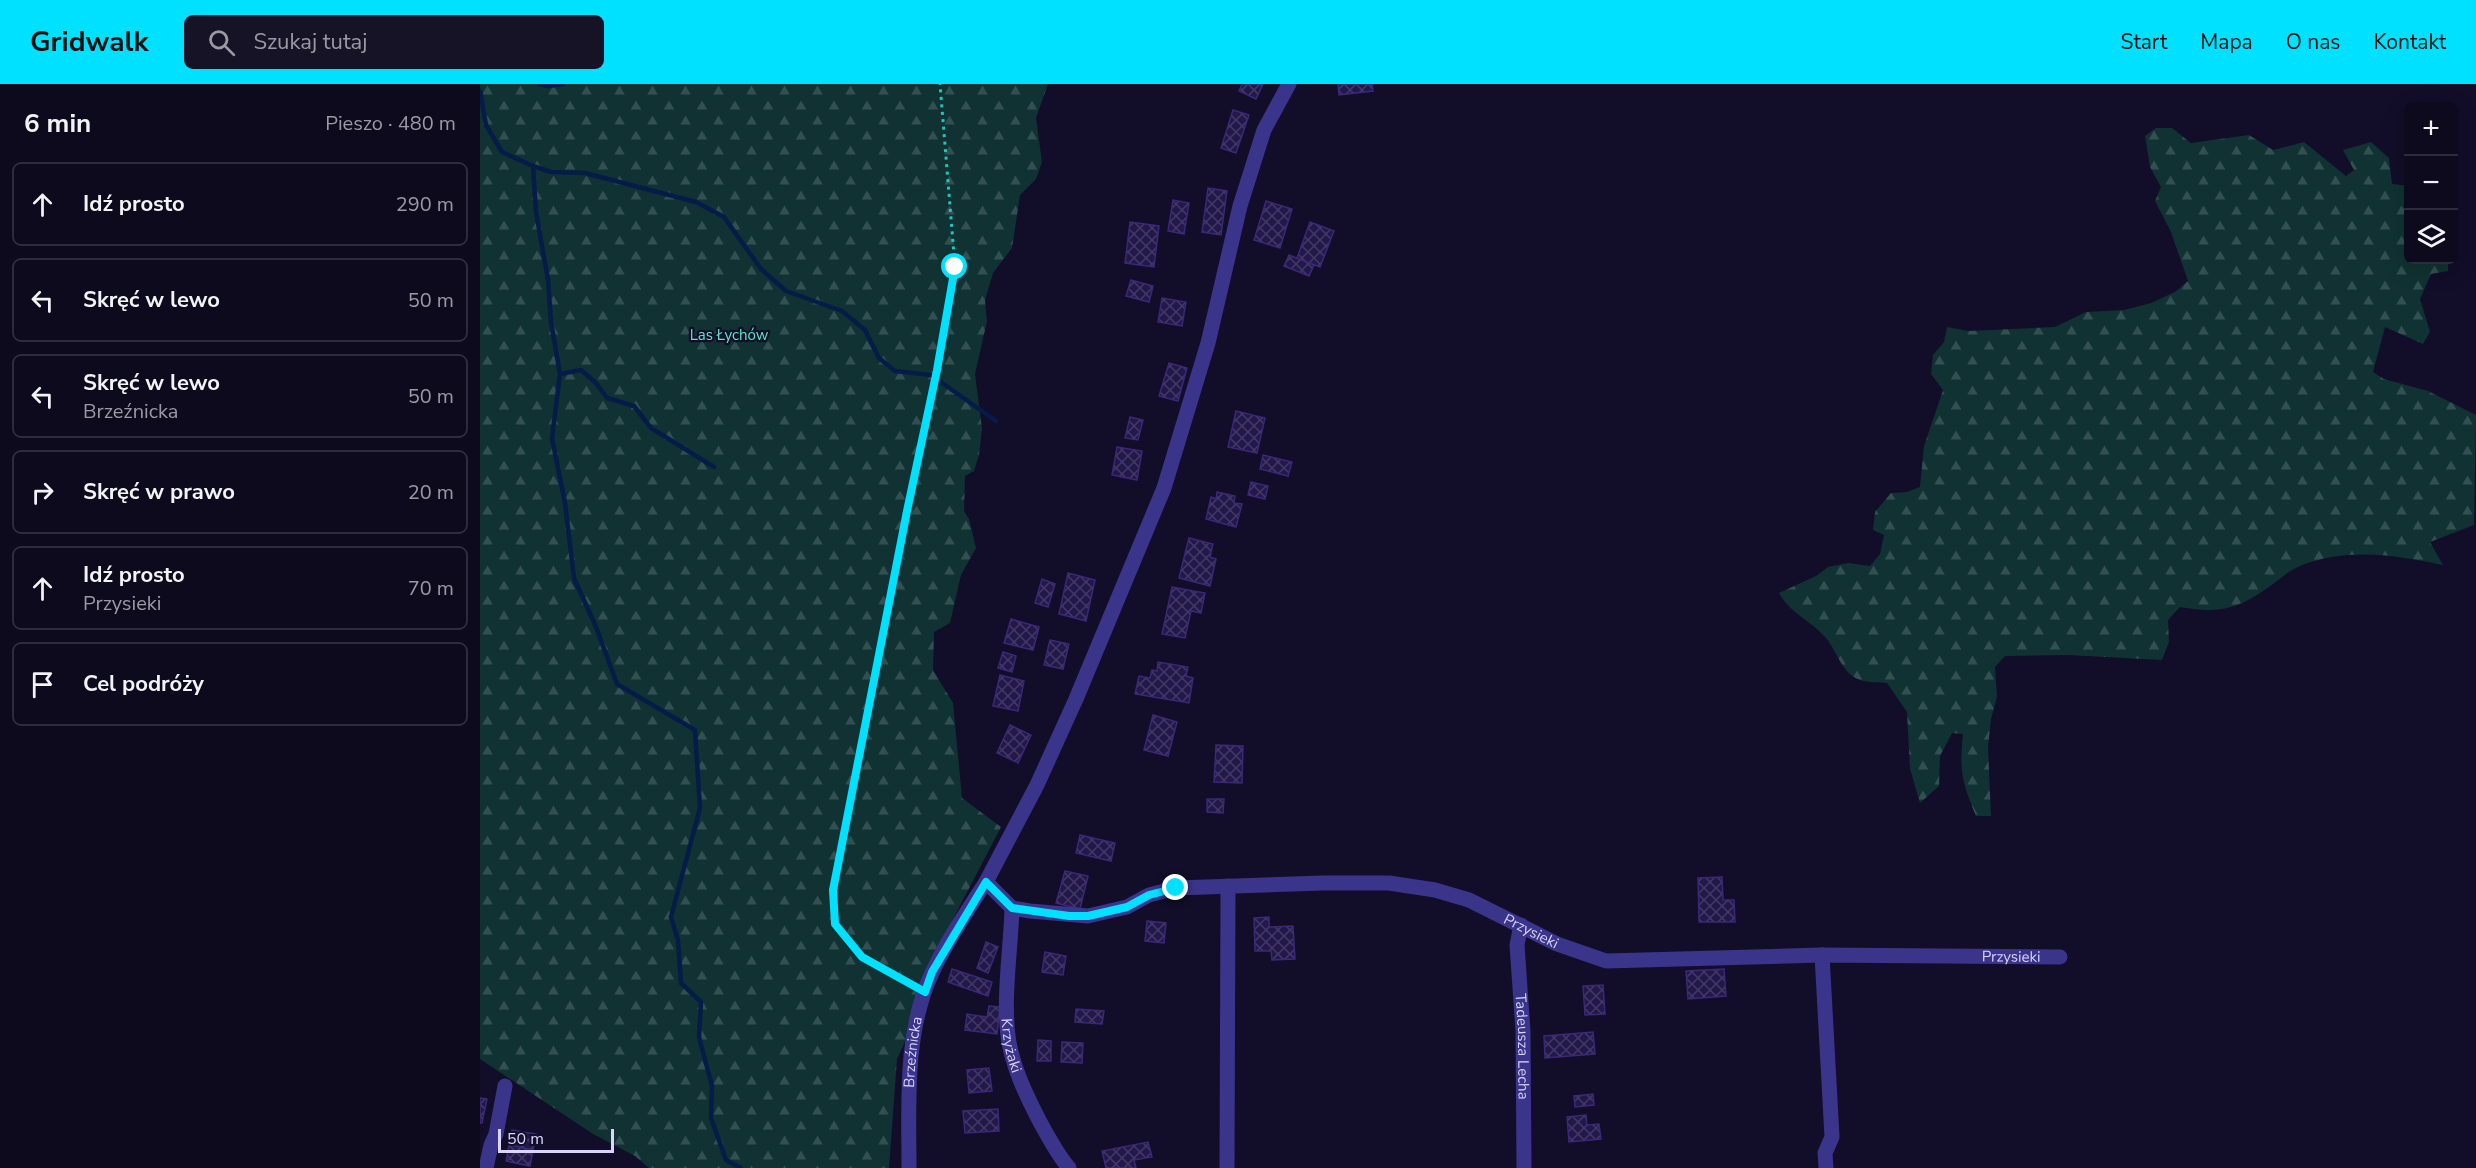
<!DOCTYPE html>
<html lang="pl">
<meta charset="utf-8">
<style>
:root{--surface:#0e0a1e;--page:#171327;--text:#f1f3f6;--muted:#9b9aa4;--line:#2e2b3c;--accent:#00e0ff}
body{margin:0;font-family:"Nunito Sans",sans-serif;background:var(--page);color:var(--text)}
.controls{position:absolute;right:18px;top:18px;display:grid;overflow:hidden;border-radius:9px;box-shadow:0 6px 24px #0002}
.controls button{width:54px;height:54px;display:grid;place-items:center;padding:0;border:0;border-bottom:2px solid var(--line);background:var(--surface);color:var(--text);font:30px sans-serif}
.scale{position:absolute;left:18px;bottom:15px;width:116px;box-sizing:border-box;padding-left:6px;border:3px solid #dad4ff;border-top:0;font-size:16px;line-height:21px;white-space:nowrap;color:#dad4ff;-webkit-text-stroke:4px #120d28;paint-order:stroke}
.stop{position:absolute;width:18px;height:18px;margin:-14px;border:4px solid #00e0ff;border-radius:50%;background:#fff}
.stop.end{background:#00e0ff;border-color:#fff;box-shadow:0 2px 6px #0008}
.list{margin:0;padding:0;list-style:none}
h2{display:flex;justify-content:space-between;align-items:center;height:78px;margin:0;padding:0 24px;font-size:26px}
h2 small{font-size:20px;font-weight:400;color:var(--muted)}
.list li{display:grid;grid-template-columns:39px 1fr auto;gap:18px;align-items:center;box-sizing:border-box;height:84px;margin:0 12px 12px;padding:0 12px;border:2px solid var(--line);border-radius:9px}
.list b{display:block;font-size:22px;white-space:nowrap}
.list p{margin:0;font-size:20px;white-space:nowrap;color:var(--muted)}
.list em{font-size:20px;font-style:normal;color:var(--muted)}
.icon{flex:none;width:33px;height:33px;fill:none;stroke:currentColor;stroke-width:2;stroke-linecap:round;stroke-linejoin:round}
.map{position:relative;flex:none;width:1996px;height:1084px;overflow:hidden}
header{display:flex;align-items:center;gap:36px;box-sizing:border-box;height:84px;padding:0 30px;background:var(--accent);color:#111}
header strong{font-size:28px}
nav{display:flex;gap:33px;margin-inline-start:auto;font-size:21px}
.search{width:420px;height:54px;background:var(--page);display:flex;align-items:center;gap:15px;box-sizing:border-box;padding:0 21px;border-radius:9px;color:var(--muted);font-size:22px}
main{display:flex}
aside{flex:1;background:var(--surface)}
.map>svg:first-child{display:block}
</style>
<header>
<strong>Gridwalk</strong>
<div class="search"><svg class="icon" aria-label="search" viewBox="0 0 24 24"><circle cx="10" cy="10" r="6"/><path d="M15 15l6 6"/></svg>Szukaj tutaj</div>
<nav><a>Start</a><a>Mapa</a><a>O nas</a><a>Kontakt</a></nav>
</header>
<main>
<aside>
<h2>6 min<small>Pieszo · 480 m</small></h2>
<ul class="list">
<li><svg class="icon" aria-label="ahead" viewBox="0 0 24 24"><path d="M12 20V5M6 11l6-6 6 6"/></svg><div><b>Idź prosto</b></div><em>290 m</em></li>
<li><svg class="icon" aria-label="left" viewBox="0 0 24 24"><path d="M17 20v-9H6M10 6l-5 5 5 5"/></svg><div><b>Skręć w lewo</b></div><em>50 m</em></li>
<li><svg class="icon" aria-label="left" viewBox="0 0 24 24"><path d="M17 20v-9H6M10 6l-5 5 5 5"/></svg><div><b>Skręć w lewo</b><p>Brzeźnicka</p></div><em>50 m</em></li>
<li><svg class="icon" aria-label="right" viewBox="0 0 24 24"><path d="M7 20v-9h11M14 6l5 5-5 5"/></svg><div><b>Skręć w prawo</b></div><em>20 m</em></li>
<li><svg class="icon" aria-label="ahead" viewBox="0 0 24 24"><path d="M12 20V5M6 11l6-6 6 6"/></svg><div><b>Idź prosto</b><p>Przysieki</p></div><em>70 m</em></li>
<li><svg class="icon" aria-label="arrive" viewBox="0 0 24 24"><path d="M6 21V4h12l-3 4 3 4H6"/></svg><div><b>Cel podróży</b></div></li>
</ul>
</aside>
<div class="map">
<svg width="1996" height="1084" viewBox="0 0 1996 1084">
<defs>
<pattern id="forest-firs" width="22" height="20" patternUnits="userSpaceOnUse" patternTransform="scale(1.5)"><rect width="22" height="20" fill="#103232"/><path d="M5 1l3.5 6h-7zM16 11l3.5 6h-7z" fill="#324f51"/></pattern>
<pattern id="building-cross-hatch" width="8" height="8" patternUnits="userSpaceOnUse" patternTransform="scale(1.5)"><rect width="8" height="8" fill="#23184a"/><path d="M0 0l8 8M0 8l8-8" fill="none" stroke="#423965"/></pattern>
</defs>
<rect width="100%" height="100%" fill="#120d28"/>
<!-- forest -->
<path fill="url(#forest-firs)" d="M0,0h568l-12,34 6,44 -6,17 -16,16 -8,53 -19,25 -8,27 2,21 -12,53 7,55 -3,26 -5,16 -9,5 -1,35 5,8 7,29 -15,27 -11,48 -16,9 -1,38 20,33 9,95 39,29 -75,144 -16,60 -13,28 -8,109h-240l-14,-12 -42,-22 -113,-75z
M1676,44h16l19,15 58,-8 24,15 31,-8 42,34 8,-6 -11,-20 28,-8 18,16 3,26 16,2v74h40v11l-17,3 -11,25 10,33 -7,12 -38,-17 -12,45 11,7 44,12 48,24 -2,110 -44,17 13,23c-47,-10 -97,-18 -143,1 -10,4 -19,12 -27,18 -34,25 -52,30 -93,23l-12,13 1,22 -7,18 -94,-5 -63,1 -10,11 2,30 -6,22 -3,28 3,69h-15c-14,-35 -17,-44 -13,-82l-11,-1 -12,23 -1,30 -19,17 -10,-34 -3,-57 -20,-29c-8,-1 -19,0 -27,-3 -19,-7 -23,-30 -35,-43 -15,-17 -35,-24 -46,-44l37,-17 12,-9 20,-4 22,3 10,-12 4,-19 -11,-5 2,-18 16,-19 16,-1 13,-5 4,-41 19,-56 -12,-16 2,-19 11,-13 3,-15 22,4 86,-4 31,-15 38,-2 27,-7 24,-11 13,-11 -17,-49 -16,-31 6,-14 -11,-20 -5,-31z"/>
<g fill="none" stroke-linecap="round" stroke-linejoin="round">
<!-- stream -->
<path stroke="#061c48" stroke-width="4.5" d="M59,0l9,2 15,-2
M0,7l6,34 16,27 31,14 3,46 12,68 3,42 9,52 -8,64 13,65 9,75 22,49 21,57 78,46 5,78 -29,109 7,23 3,43 20,19 -2,35 13,49 -1,32 15,42 15,8
M53,82l18,6 34,1 111,29 28,15 37,52 25,22 56,20 23,19 14,28 16,13 36,4 65,46
M80,290l21,-4 15,13 11,15 27,8 17,22 63,39"/>
</g>
<!-- building -->
<path fill="url(#building-cross-hatch)" stroke="#3a2878" stroke-width="1.5" d="M762,0h21l-7,15 -17,-8z
M858,0h34l1,7 -34,4z
M753,26l16,5 -13,38 -15,-5z
M728,104l19,3 -6,44 -19,-3z
M693,116l16,3 -5,31 -16,-3z
M786,117l26,8 -12,39 -26,-8z
M650,138l29,4 -5,41 -29,-4z
M830,138l24,9 -14,36 -23,-9z
M809,171l25,10 -5,11 -25,-10z
M651,196l22,6 -4,16 -23,-6z
M682,214l24,4 -4,24 -24,-4z
M689,279l18,5 -9,33 -19,-5z
M756,327l29,7 -8,35 -29,-6z
M650,333l13,3 -5,20 -13,-2z
M637,363l25,4 -5,29 -25,-5z
M783,371l29,7 -4,14 -28,-7z
M771,398l17,4 -3,13 -17,-4z
M737,408l18,4 -1,7 8,1 -6,23 -30,-8 5,-22 5,2z
M709,454l24,6 -3,13 6,2 -6,27 -31,-8z
M588,489l27,7 -9,41 -27,-7z
M562,495l13,5 -7,23 -13,-4z
M692,503l33,6 -4,20 -10,-2 -6,27 -23,-4z
M531,535l28,8 -6,23 -29,-7z
M570,556l19,4 -6,25 -19,-4z
M523,568l13,4 -4,16 -14,-4z
M678,578l30,5 -2,9 7,2 -4,25 -54,-9 4,-18 11,2 2,-8 5,1z
M520,591l24,6 -6,30 -25,-5z
M673,631l24,7 -9,34 -24,-6z
M530,641l21,10 -13,28 -21,-10z
M736,661l27,1 -1,37 -28,-1z
M727,715h17l-1,14 -16,-1z
M600,751l35,8 -4,18 -35,-8z
M585,787l23,5 -8,33 -24,-6z
M1242,793l1,23h11l1,22h-36l-1,-44z
M789,833v10l24,-1 2,33 -23,1 -1,-9h-16l-1,-33z
M667,837l19,2 -2,20 -19,-2z
M506,858l12,5 -10,26 -11,-5z
M565,868l21,4 -3,19 -21,-3z
M472,885l40,13 -4,14 -40,-14z
M1244,885l2,27 -38,3 -2,-28z
M1123,901l2,29 -20,1 -2,-29z
M509,922l11,1 -3,27 -32,-4 2,-16 20,3z
M596,925l28,2 -2,13 -27,-2z
M1113,948l2,22 -50,4 -1,-22z
M558,956l13,1v20h-14z
M582,958l21,1 -1,20 -21,-1z
M509,984l3,23 -23,2 -2,-23z
M1113,1010l1,11 -19,2 -1,-11z
M0,1014l7,1 -5,24h-2z
M518,1025l1,22 -34,2 -2,-22z
M1106,1031l1,10 12,-1 2,15 -32,3 -2,-25z
M32,1046l24,4 -3,16 -24,-5z
M668,1058l4,15 -18,3 2,8h-30l-4,-17z
M29,1061l24,5 -3,16 -24,-5z"/>
<g fill="none" stroke-linecap="round" stroke-linejoin="round">
<!-- path -->
<path stroke="#25c3bd" stroke-width="3" stroke-dasharray="3 4.5" stroke-linecap="butt" d="M433,901l-51,-28 -27,-33 -2,-34 74,-379 30,-141 18,-103 -15,-183"/>
<!-- minor -->
<g stroke="#3a348b" stroke-width="15">
<path id="s1" d="M532,824l18,3 58,5 39,-9 22,-12 27,-7 147,-5h66l46,7 34,10 88,44 49,17 216,-6 238,2"/>
<path d="M532,824l-26,-26 51,-97 39,-86 88,-211 44,-145 32,-137 24,-76 25,-46"/>
<path id="s2" d="M532,824c-1,39 -9,89 -4,128 4,30 18,59 32,86 9,16 17,32 29,46"/>
<path id="s3" d="M1041,841l-4,20 6,86 1,137"/>
<path d="M1342,871l10,182 -7,16 1,15"/>
<path d="M6,1084l5,-23 5,-11 9,-48"/>
<path id="s4" d="M429,1084c0,-63 -5,-136 23,-195 15,-32 35,-62 54,-91"/>
<path d="M747,1084l1,-282"/>
</g>
</g>
<g fill="none" stroke-linecap="round" stroke-linejoin="round">
<!-- route -->
<path stroke="#00e0ff" stroke-width="8" d="M475,183l-18,103 -30,141 -74,379 2,34 27,33 63,35 7,-20 54,-90 26,26 57,8h19l39,-9 22,-12 27,-7"/>
</g>
<g text-anchor="middle" stroke-width="4.5" stroke-linejoin="round" paint-order="stroke">
<!-- park labels -->
<g font-size="15" fill="#55eac8" stroke="#120d28">
<text x="249" y="256">Las Łychów</text>
</g>
<!-- street labels -->
<g font-size="15" fill="#dad4ff" stroke="#120d28">
<text dy="5" stroke="none"><textPath href="#s1" startOffset="534">Przysieki</textPath></text>
<text dy="5" stroke="none"><textPath href="#s1" startOffset="1020">Przysieki</textPath></text>
<text dy="5" stroke="none"><textPath href="#s2" startOffset="138">Krzyżaki</textPath></text>
<text dy="5" stroke="none"><textPath href="#s3" startOffset="122">Tadeusza Lecha</textPath></text>
<text dy="5" stroke="none"><textPath href="#s4" startOffset="116">Brzeźnicka</textPath></text>
</g>
</g>
</svg>
<div class="controls">
<button>+</button>
<button>−</button>
<button><svg class="icon" aria-label="layers" viewBox="0 0 24 24"><path d="M12 4l9 5-9 5-9-5zM3 14l9 5 9-5"/></svg></button>
</div>
<div class="scale">50 m</div>
<div class="stop" style="left:475px;top:183px"></div>
<div class="stop end" style="left:696px;top:804px"></div>
</div>
</main>
